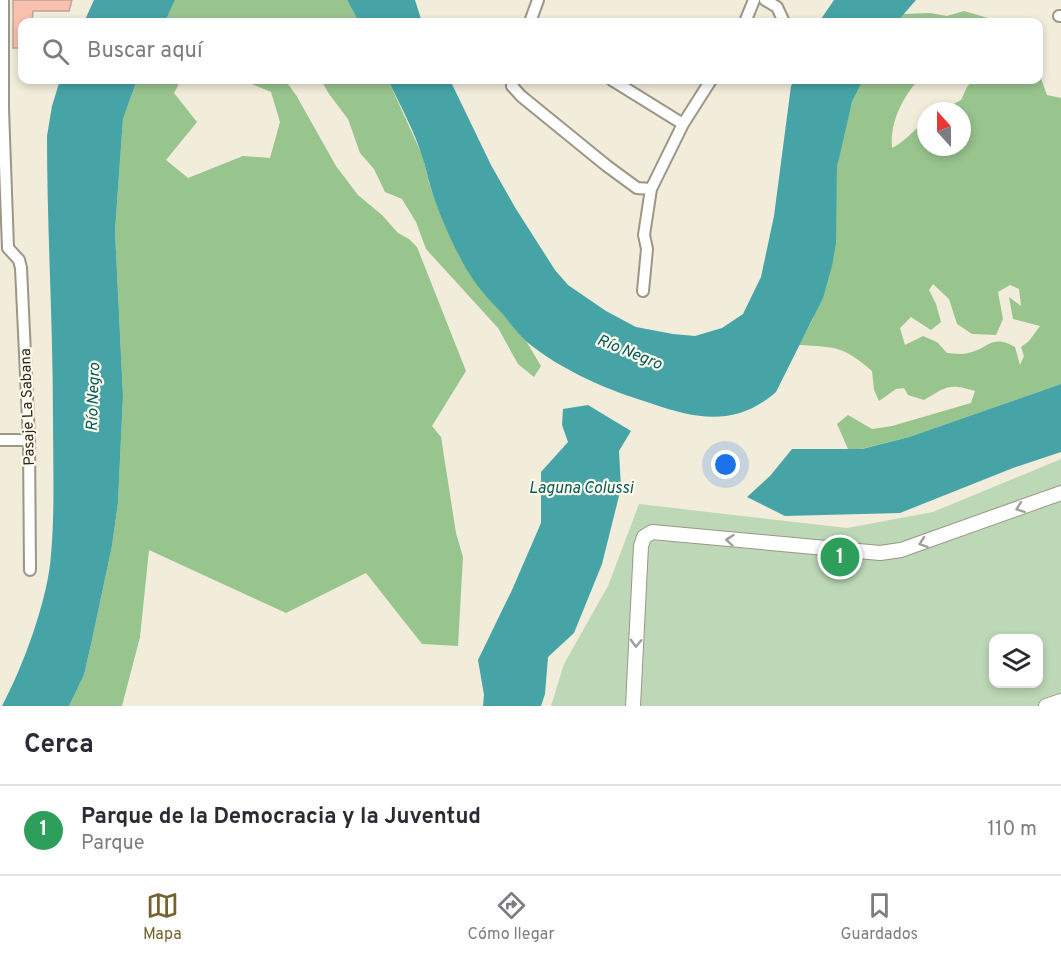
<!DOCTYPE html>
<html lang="es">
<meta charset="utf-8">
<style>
:root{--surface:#fff;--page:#f7f7f7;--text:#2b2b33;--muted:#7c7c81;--line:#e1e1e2;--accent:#746230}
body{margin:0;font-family:Overpass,sans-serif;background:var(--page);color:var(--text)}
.controls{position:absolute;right:18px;bottom:18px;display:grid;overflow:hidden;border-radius:12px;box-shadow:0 3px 9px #0003}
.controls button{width:54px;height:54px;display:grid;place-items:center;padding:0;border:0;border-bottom:2px solid var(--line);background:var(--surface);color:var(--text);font:30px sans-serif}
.compass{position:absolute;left:917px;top:102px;width:54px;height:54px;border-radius:50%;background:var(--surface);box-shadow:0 3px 9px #0003;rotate:339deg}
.you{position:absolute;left:726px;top:465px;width:21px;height:21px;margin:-15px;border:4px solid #fff;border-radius:50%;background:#1a73e8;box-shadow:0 0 0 9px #1a73e833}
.badge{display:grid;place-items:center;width:39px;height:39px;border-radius:50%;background:var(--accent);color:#fff;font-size:20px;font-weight:700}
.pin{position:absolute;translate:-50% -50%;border:3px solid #fff;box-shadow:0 2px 6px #0006}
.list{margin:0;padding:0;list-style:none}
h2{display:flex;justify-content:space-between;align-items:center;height:78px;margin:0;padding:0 24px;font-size:26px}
h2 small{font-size:20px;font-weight:400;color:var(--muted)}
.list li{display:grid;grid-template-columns:39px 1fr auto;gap:18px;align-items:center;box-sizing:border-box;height:90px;padding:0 24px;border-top:2px solid var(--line)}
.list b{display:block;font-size:22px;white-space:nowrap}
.list p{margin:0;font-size:20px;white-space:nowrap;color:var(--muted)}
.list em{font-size:20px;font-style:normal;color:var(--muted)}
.icon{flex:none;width:33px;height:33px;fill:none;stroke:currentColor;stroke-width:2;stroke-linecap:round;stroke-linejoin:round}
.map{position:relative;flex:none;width:1061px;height:706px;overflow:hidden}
.search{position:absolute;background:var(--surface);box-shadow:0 3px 9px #0003;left:18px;right:18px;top:18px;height:66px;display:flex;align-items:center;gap:15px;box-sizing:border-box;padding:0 21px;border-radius:12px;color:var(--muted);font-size:22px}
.sheet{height:168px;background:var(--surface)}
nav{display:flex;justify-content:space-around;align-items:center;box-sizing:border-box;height:84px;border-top:2px solid var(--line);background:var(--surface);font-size:16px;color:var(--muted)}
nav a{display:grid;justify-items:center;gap:3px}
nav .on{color:var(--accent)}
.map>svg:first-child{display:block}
</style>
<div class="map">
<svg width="1061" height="706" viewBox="0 0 1061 706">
<rect width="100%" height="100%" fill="#f2ecdb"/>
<!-- green -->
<path fill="#bcd8b6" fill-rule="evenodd" d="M1061,459v247h-510l13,-42 44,-78 31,-82 208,24 86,-16zM994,638h44v46h-44z"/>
<!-- forest -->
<path fill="#98c48e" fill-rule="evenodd" d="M175,0h172l12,22h-194z
M964,11l24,7 5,4h-96l6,-8 27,-1 17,3z
M1039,73l8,22 14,3v286l-152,53 -48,12h-13l-11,-25 11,-9 24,14 20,-3 79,-23 4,-12c-26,-8 -28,-5 -51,9l-16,-5 -4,-7 -8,1 -17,12 -5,-11 -2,-19c-29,-25 -36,-24 -73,-26l14,-26 23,-124 1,-28 5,-26 10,-39 11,-22h55c-16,19 -28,42 -26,68 14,-7 21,-18 34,-27v26h36v-36h-21l20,-11 6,-13 6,-7h65zM933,284l16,15 8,25 15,10 24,1 7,-16 -5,-27 12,-7 9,4 2,17 -12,-9 4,22 27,7 -11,15 -8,6 3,9 -4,9 -5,-18c-24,-14 -28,3 -47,6 -7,2 -15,0 -21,0l-10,-11 -14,-6 -18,9 -5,-17 11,-11 20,13 10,-8 -5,-18 -7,-14z
M137,80h44l-7,13 23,29 -31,38 22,18 55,-22 27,2 10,-36 -9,-30 -22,-9 -18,-3h54l11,15 40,71 22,29 24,20 16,18 11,6 8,8 49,124 -34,55 9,11 15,96 7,24 -5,89 -36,-2 -56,-71 -80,40 -137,-63 -9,87 -18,69h-53l15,-31 8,-35 20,-94 6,-43 5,-107 -8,-165 8,-112z
M321,80h67l35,77 6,26 11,29 30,63 56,66 15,25 -7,11 -16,-13 -20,-36 -72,-79 -10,-27 -14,-23 -17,-7 -11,-23 -14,-16 -12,-34 -19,-25z"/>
<!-- water -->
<path fill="#46a4a6" d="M94,0h81l-10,22h-81z
M347,0h68l7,22h-63z
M834,0h82l-19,22h-78z
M60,80h77l-14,39 -8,112 8,165 -5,107 -6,43 -20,94 -8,35 -15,31h-67c21,-39 46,-107 49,-151 4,-45 2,-91 2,-136 0,-95 -6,-189 -6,-283l5,-30z
M388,80h62l41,85 25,44 39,61 13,15 38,26 30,16 37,7 22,2 27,-8 21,-14 18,-37 13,-61 17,-130 3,-6h69l-11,22 -15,65 -1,76 -4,23 -9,32 -47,94c-39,34 -77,28 -123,12 -45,-14 -89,-32 -126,-62 -10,-9 -18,-21 -27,-31 -15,-15 -29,-32 -38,-50 -13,-24 -24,-50 -32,-76 -3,-9 -4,-18 -7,-26 -8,-27 -23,-54 -35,-79z
M1061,384v68l-48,16 -113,45 -115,3 -38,-19 23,-21 22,-27h70l47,-12z
M588,405l43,26 -12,20 2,37 -19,76 -28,69 -26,24 -3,37 -4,12h-58l1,-11 -6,-35 34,-70 29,-67v-51l27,-30 -6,-17 1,-16z"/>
<!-- building -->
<path fill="#fac1ae" stroke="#b8a59f" stroke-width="1.5" d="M13,0h59l-3,11h-36l-1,11h-10v26h-9z"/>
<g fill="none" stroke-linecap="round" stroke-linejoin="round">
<defs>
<path id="minor" d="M3,0v109l5,139
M765,0l12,7 7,15
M1059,16h2
M530,22l8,-22
M745,22l9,-22
M514,80l-2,6 9,10 86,70 30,22 14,1
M612,80l71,44
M8,248l11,12 2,8 8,172 1,130
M643,291l4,-42 -3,-14 7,-46 32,-65 28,-44
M0,440h29"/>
<path id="tertiary" d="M633,706l8,-160 3,-9 8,-5 228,21 21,-3 160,-57
M1046,706l15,-5"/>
</defs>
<!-- minor casing -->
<use href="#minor" stroke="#9c9686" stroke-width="14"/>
<!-- tertiary casing -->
<use href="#tertiary" stroke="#9c9686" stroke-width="16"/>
<!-- minor -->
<use href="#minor" stroke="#fff" stroke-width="10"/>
<!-- tertiary -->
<use href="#tertiary" stroke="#fff" stroke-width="14"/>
</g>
<!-- one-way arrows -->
<defs><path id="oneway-chevron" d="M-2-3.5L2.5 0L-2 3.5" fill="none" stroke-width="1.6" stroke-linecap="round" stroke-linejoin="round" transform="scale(1.5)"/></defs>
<g stroke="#a09f9c">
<use href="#oneway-chevron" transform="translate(1020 508) rotate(160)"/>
<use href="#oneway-chevron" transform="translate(730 540) rotate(-174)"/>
<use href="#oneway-chevron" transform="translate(923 543) rotate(161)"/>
<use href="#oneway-chevron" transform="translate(636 643) rotate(92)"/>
</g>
<g text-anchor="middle" stroke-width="4.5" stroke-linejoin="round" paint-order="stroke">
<!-- street labels -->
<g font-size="15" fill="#2b2922" stroke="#fffaec">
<text transform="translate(27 407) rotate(-92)" y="5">Pasaje La Sabana</text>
</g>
<!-- water labels -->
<g font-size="16" font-style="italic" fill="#005759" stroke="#fffaec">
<text transform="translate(630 351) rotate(22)" y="6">Río Negro</text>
<text transform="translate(92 397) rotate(-88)" y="6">Río Negro</text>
<text x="581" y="493">Laguna Colussi</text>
</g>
</g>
</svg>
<div class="controls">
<button><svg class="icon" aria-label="layers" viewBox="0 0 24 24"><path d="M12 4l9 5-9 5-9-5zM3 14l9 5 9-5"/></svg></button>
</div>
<svg class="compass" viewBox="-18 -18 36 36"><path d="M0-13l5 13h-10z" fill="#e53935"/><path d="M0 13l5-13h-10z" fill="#7c7c81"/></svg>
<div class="you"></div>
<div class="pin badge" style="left:840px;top:557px;background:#2e9e5b">1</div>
<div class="search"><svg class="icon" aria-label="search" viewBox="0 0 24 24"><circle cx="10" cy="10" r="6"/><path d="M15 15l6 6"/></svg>Buscar aquí</div>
</div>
<section class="sheet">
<h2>Cerca<small></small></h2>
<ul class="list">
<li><span class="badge" style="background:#2e9e5b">1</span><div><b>Parque de la Democracia y la Juventud</b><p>Parque</p></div><em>110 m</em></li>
</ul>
</section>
<nav>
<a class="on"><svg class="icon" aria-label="map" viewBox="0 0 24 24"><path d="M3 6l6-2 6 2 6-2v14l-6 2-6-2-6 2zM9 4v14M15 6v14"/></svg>Mapa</a>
<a><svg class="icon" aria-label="directions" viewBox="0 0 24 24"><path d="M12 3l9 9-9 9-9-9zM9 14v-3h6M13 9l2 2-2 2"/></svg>Cómo llegar</a>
<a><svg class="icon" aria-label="saved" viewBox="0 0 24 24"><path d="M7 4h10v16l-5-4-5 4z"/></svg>Guardados</a>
</nav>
